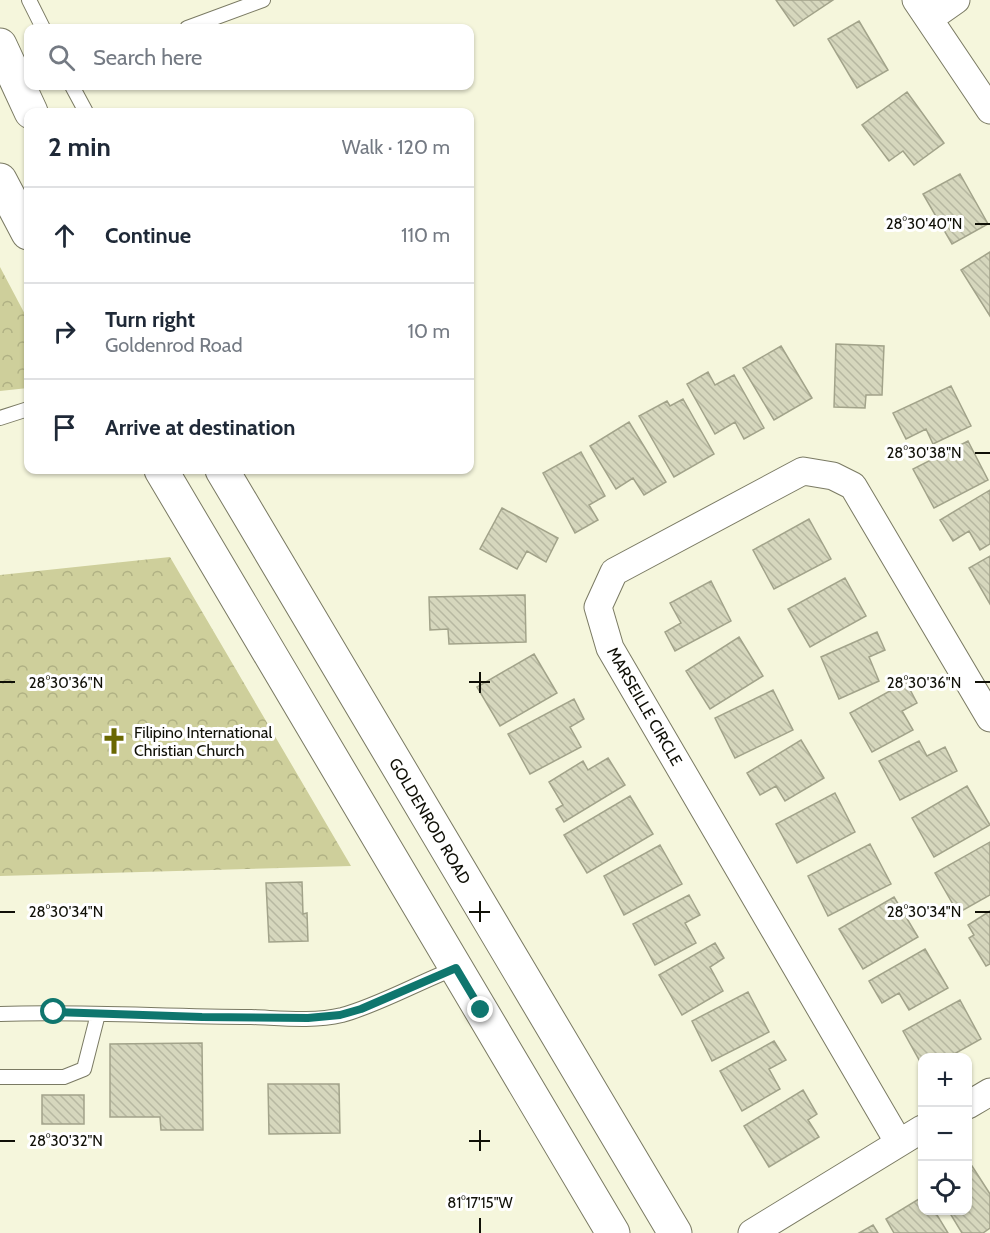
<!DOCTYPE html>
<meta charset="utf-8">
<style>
:root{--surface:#fff;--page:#f2f2f3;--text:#1f2937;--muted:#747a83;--line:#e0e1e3}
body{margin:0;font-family:Cabin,sans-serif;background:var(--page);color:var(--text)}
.controls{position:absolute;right:18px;bottom:18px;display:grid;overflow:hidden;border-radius:12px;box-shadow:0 2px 4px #0004}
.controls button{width:54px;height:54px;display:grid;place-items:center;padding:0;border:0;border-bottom:2px solid var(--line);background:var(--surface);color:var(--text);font:30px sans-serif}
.stop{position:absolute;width:18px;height:18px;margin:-14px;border:4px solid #0f766e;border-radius:50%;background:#fff}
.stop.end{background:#0f766e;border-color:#fff;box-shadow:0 2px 6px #0008}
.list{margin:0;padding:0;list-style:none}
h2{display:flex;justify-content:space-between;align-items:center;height:78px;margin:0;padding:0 24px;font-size:26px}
h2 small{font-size:20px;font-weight:400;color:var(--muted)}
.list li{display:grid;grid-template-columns:39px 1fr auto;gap:18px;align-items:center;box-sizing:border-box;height:96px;padding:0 24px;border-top:2px solid var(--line)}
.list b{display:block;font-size:22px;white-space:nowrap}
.list p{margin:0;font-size:20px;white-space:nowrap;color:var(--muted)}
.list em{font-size:20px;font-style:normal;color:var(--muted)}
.icon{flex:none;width:33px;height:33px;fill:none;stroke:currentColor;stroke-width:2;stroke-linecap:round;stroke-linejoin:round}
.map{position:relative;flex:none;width:990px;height:1233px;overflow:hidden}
.search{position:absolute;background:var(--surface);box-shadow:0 2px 4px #0004;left:24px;top:24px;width:450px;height:66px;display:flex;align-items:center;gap:15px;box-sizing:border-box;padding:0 21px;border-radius:12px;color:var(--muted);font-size:22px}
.panel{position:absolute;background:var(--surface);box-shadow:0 2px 4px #0004;left:24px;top:108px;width:450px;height:366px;border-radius:12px}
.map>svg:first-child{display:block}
</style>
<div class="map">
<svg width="990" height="1233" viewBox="0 0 990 1233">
<defs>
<pattern id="forest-crowns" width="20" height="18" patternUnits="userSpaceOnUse" patternTransform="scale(1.5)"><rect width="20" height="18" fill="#cecf9b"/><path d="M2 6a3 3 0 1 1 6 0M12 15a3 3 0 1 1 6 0" fill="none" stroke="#b0b184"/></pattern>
<pattern id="building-back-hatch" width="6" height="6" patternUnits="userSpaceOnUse" patternTransform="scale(1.5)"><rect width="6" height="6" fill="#d6d7bd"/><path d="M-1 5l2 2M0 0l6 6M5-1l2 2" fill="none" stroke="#b7b8a1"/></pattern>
</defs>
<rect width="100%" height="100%" fill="#f5f6dc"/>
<!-- forest -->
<path fill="url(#forest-crowns)" d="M0,267l28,53v68l-28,3z
M170,557l181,309 -351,10v-301z"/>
<!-- building -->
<path fill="url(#building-back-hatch)" stroke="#a2a38a" stroke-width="1.5" d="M776,0h57l-39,26z
M859,21l29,49 -31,18 -29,-49z
M907,92l37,51 -30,22 -11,-14 -14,10 -27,-36z
M960,174l28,50 -36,20 -29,-50z
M990,252v64l-29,-46z
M836,344l48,2 -2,49h-16l-1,13 -31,-1z
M781,346l31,52 -38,22 -31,-52z
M708,372l7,13 19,-10 30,53 -20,11 -9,-17 -20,12 -28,-50z
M951,386l20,40 -38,18 -7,-15 -20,10 -13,-26z
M683,399l31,55 -40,23 -35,-61 28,-15 3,5z
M629,422l37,60 -22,13 -11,-17 -17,11 -26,-43z
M968,441l20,39 -54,28 -21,-39z
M581,452l24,44 -16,9 9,15 -23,13 -32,-60z
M990,490v54l-10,6 -11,-19 -16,10 -13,-21z
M502,508l56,30 -12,24 -19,-11 -10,18 -37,-20z
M809,519l22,40 -57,30 -21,-39z
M990,556v48l-21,-36z
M845,578l21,38 -56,31 -22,-38z
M711,581l20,40 -56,30 -10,-19 16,-9 -11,-20z
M525,595l1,47 -77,2 -1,-15 -18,1 -1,-33z
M877,632l8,18 -16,7 10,24 -40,18 -18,-42z
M739,637l24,39 -53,33 -24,-38z
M534,654l23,39 -57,33 -23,-39z
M906,682l11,21 -15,8 11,19 -41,22 -22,-39z
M773,690l20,40 -58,28 -20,-40z
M574,699l10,20 -14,8 11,20 -51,27 -22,-40z
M801,740l23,38 -39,23 -9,-15 -16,9 -13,-22z
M919,741l8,15 18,-9 12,24 -57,29 -21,-39z
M608,758l17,27 -61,37 -8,-13 7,-4 -14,-23 34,-21 5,9z
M967,786l23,39 -56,32 -22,-39z
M835,793l20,39 -58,31 -21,-39z
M630,796l23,38 -66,39 -23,-38z
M990,842v53l-32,18 -23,-40z
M870,844l21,40 -63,32 -20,-40z
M660,845l22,39 -58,31 -20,-39z
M302,882l1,32 4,-1 1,28 -39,1 -3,-59z
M689,895l11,20 -15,8 11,20 -41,22 -22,-41z
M894,897l24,40 -55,32 -24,-40z
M990,911v53l-4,2 -17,-28 5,-3 -6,-10z
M715,943l9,15 -14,9 13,24 -41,24 -23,-40z
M925,949l23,39 -39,22 -10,-17 -17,10 -13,-22z
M748,992l21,40 -57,29 -20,-40z
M960,1000l21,39 -34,19h-25v7l-19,-34z
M774,1041l12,19 -17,9 11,20 -38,22 -22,-40z
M202,1043l1,87h-42l-1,-13h-50v-73z
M268,1084h71l1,49 -71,1z
M803,1090l14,24 -9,6 11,17 -50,30 -25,-41z
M42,1095h42v29h-42z
M972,1166l18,28v34l-7,5h-21l-14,-23h20v-42z
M922,1197v13h12l14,23h-54l-8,-14z
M873,1225l5,8h-19z"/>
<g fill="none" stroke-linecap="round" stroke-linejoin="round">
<defs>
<path id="lane" d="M29,0l14,28
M187,28l76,-28
M72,86l14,26
M0,418l28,-9
M0,1014c84,-3 167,3 251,3 29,1 62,5 91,-2 37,-10 77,-33 114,-47
M0,1077h64l20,-8 14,-55"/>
<path id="street" d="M916,0l74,110
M929,19l27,-19
M968,1105l22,-13
M899,1143l-289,-495 -12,-41 16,-35 189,-101 30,5 20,10 137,232
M752,1233l170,-104"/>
<g id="secondary">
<path d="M0,45l31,67"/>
<path d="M0,180l28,53"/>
<path d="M161,470l452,763"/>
<path id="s1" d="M222,470l453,763"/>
</g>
</defs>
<!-- lane casing -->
<use href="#lane" stroke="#7a7a63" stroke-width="16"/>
<!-- street casing -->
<use href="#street" stroke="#7a7a63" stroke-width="29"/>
<!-- secondary casing -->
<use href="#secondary" stroke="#7a7a63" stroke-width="35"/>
<!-- lane -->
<use href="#lane" stroke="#fff" stroke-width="14"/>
<!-- street -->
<use href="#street" stroke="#fff" stroke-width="27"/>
<!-- secondary -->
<use href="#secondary" stroke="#fff" stroke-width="33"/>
</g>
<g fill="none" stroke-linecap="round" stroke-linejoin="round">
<!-- route -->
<path stroke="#0f766e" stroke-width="8" d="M54,1012l148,5 106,1 32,-3 21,-6 95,-41 25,42"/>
</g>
<!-- ticks -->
<path fill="none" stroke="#101007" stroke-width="2" d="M975,224h15M975,453h15M480,672v21M0,682h15M469,682h21M975,682h15M480,901v21M0,912h15M469,912h21M975,912h15M480,1130v21M0,1141h15M469,1141h21M480,1218v15"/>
<!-- icons -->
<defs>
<symbol id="church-bare" viewBox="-9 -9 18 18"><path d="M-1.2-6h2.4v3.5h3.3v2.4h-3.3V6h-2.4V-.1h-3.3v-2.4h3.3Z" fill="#6a6802" stroke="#fff" stroke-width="2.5" paint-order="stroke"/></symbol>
</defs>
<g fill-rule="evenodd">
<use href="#church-bare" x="95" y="722" width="38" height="38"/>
</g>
<g text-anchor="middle" stroke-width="6" stroke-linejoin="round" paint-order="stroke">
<!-- street labels -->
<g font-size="16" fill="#101007" stroke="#fff">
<text transform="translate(645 706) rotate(60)" y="6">MARSEILLE CIRCLE</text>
<text dy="6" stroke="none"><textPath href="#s1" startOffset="408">GOLDENROD ROAD</textPath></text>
</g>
<!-- poi labels -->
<g font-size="16" fill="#101007" stroke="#fff" text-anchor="start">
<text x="134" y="738">Filipino International<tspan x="134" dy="18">Christian Church</tspan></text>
</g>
</g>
<g font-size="15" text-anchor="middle" fill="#101007" stroke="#fff" stroke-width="6" stroke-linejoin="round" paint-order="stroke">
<text x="924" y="229">28°30'40"N</text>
<text x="924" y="458">28°30'38"N</text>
<text x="66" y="688">28°30'36"N</text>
<text x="924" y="688">28°30'36"N</text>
<text x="66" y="917">28°30'34"N</text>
<text x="924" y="917">28°30'34"N</text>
<text x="66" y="1146">28°30'32"N</text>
<text x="480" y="1208">81°17'15"W</text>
</g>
</svg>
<div class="controls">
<button>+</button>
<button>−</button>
<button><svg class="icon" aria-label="locate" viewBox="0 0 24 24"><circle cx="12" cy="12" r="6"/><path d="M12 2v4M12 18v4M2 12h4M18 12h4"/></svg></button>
</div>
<div class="stop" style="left:54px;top:1012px"></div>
<div class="stop end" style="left:481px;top:1010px"></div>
<div class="search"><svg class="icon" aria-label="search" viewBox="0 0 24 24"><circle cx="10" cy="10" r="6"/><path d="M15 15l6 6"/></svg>Search here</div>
<section class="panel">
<h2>2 min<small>Walk · 120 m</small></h2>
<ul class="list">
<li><svg class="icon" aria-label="ahead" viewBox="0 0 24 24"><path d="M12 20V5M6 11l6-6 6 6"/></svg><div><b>Continue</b></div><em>110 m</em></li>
<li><svg class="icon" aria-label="right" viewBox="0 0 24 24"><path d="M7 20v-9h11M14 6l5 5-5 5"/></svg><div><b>Turn right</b><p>Goldenrod Road</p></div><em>10 m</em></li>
<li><svg class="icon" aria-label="arrive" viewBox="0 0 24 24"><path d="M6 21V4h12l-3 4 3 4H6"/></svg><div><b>Arrive at destination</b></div></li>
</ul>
</section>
</div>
